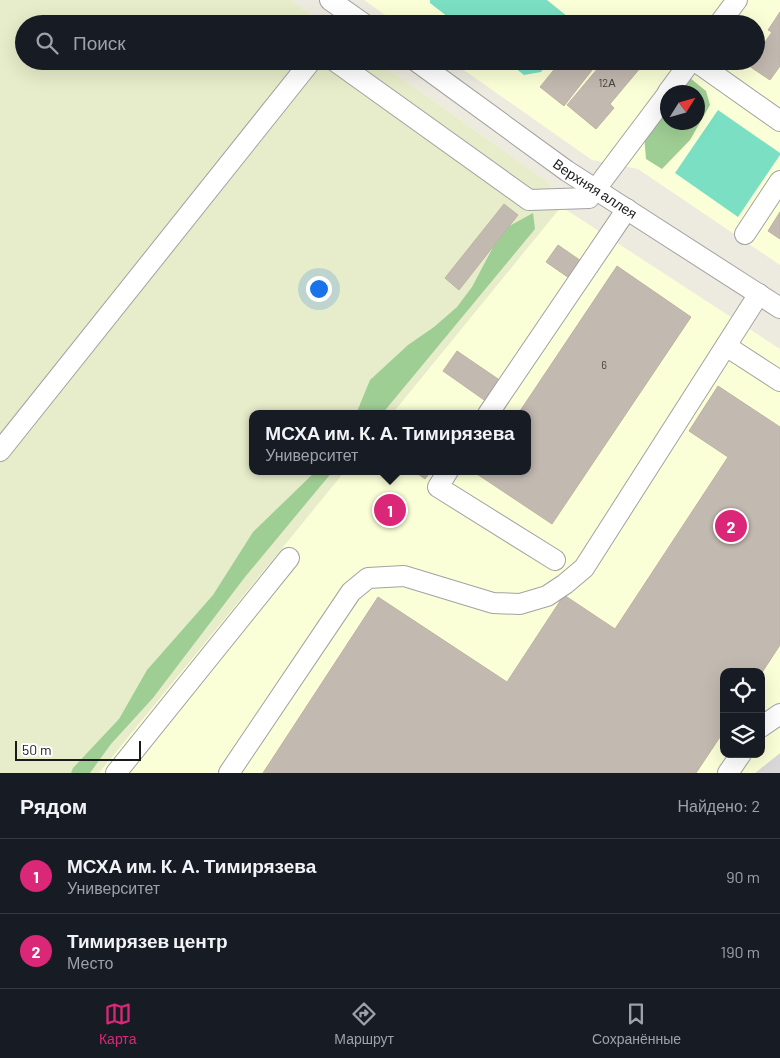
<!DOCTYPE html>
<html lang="ru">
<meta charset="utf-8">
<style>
:root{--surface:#171b24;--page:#242831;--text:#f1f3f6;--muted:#9ea1a6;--line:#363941;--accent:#db2777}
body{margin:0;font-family:Barlow,sans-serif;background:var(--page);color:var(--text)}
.controls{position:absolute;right:15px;bottom:15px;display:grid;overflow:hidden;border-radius:10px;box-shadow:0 5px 20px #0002}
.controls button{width:45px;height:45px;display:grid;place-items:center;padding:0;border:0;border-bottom:1px solid var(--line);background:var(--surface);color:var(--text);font:25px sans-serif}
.compass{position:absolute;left:660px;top:85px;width:45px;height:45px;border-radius:50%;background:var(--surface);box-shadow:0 5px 20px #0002;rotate:53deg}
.scale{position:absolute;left:15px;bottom:12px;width:126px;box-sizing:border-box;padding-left:5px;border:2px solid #1b1b1b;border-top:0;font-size:14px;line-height:18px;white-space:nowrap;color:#1b1b1b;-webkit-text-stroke:4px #fff;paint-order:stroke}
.you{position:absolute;left:318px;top:288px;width:18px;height:18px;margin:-12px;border:4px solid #fff;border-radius:50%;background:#1a73e8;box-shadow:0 0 0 8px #1a73e833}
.badge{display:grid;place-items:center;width:32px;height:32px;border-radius:50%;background:var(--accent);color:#fff;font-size:16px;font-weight:700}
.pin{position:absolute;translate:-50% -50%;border:2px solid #fff;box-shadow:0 1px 5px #0006}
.popup{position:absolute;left:249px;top:410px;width:282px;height:65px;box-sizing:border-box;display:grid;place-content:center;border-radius:10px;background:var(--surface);filter:drop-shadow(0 1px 4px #0005);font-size:16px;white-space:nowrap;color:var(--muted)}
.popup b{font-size:19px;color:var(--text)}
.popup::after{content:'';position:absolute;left:50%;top:100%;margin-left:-10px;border:10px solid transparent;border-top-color:var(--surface)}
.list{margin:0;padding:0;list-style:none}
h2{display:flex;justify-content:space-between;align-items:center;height:65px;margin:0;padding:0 20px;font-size:21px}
h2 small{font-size:16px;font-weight:400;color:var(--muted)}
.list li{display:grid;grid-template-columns:32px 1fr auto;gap:15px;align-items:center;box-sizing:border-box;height:75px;padding:0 20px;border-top:1px solid var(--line)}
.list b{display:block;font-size:19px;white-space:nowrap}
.list p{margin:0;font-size:16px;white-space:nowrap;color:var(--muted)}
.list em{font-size:16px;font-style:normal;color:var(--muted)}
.icon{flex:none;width:28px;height:28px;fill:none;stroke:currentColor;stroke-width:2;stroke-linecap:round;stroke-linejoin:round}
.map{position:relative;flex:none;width:780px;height:773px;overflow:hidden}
.search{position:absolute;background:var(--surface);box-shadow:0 5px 20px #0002;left:15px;right:15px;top:15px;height:55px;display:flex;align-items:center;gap:12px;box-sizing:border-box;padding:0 18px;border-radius:28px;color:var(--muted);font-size:19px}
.sheet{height:215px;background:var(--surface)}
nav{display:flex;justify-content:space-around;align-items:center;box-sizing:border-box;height:70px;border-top:1px solid var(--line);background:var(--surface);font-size:14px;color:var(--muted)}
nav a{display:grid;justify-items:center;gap:2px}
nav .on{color:var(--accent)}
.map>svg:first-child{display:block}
</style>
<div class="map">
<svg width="780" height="773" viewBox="0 0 780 773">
<rect width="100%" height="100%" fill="#edeae0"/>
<!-- residential -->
<path fill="#d9d8d8" d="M780,753v20h-25z"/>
<!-- education -->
<path fill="#fbffd7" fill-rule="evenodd" d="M0,0h291l32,24h-299v37h353l171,121 14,25 218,142v404l-25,20h-755zM252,414h276v57h-276zM724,672h37v82h-37z
M364,0h416v265l-142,-96 -46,-9 -141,-99h305v-37h-358zM668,92h30v30h-30z"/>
<!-- farmland -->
<path fill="#e7edca" d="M0,0h291l32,24h-299v37h353l171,121 13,25 -169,207h-140v57h93l-246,302h-99z"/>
<!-- forest -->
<path fill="#9fce94" d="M690,78l16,13 4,14 -20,35 -28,29 -16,-10 -2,-24 23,-26 1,13h30v-30h-20z
M533,213l2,16 -153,185h-26l14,-34 38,-35 26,-18 23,-20 15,-20 30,-57z
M316,471h17l-88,106 -92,121 -42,46 -21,29h-19l2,-5 46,-49 28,-49 66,-75 40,-63z"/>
<!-- pitch -->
<path fill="#7bdfc3" d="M430,0h117l21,17 2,7h-113l-27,-21z
M506,61h43l-8,11 -17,3z
M718,110l62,43v2l-42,62 -63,-44z"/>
<!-- building -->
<path fill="#c2b9b0" stroke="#bfb2a2" d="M780,12v54l-10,14 -21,-14 3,-5h4v-6l16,-23 -4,-2z
M561,61h38l-35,45 -24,-19z
M604,61h42l-36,43 4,4 -18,21 -29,-24z
M504,204l14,11 -59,75 -14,-12z
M780,212v27l-12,-8z
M558,245l26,18 -12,17 -26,-18z
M617,266l74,51 -139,207 -75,-50 2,-3h49v-57h-10z
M457,351l44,30 -14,21 -44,-31z
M718,386l62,41v218l-19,29v-2h-37v59l-28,42h-433l115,-176 129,85 57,-87 51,34 113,-172 -39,-26z
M414,471h17l-6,8z"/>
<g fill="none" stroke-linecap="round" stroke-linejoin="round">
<defs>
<g id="minor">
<path d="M330,0l34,24"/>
<path d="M719,24l18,-24"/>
<path d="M335,61l194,139 60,-2 79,-105"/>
<path id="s1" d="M416,61l151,110 213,137"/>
<path d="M695,61l85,60"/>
<path d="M668,92l23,-31"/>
<path d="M745,234l35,-53"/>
<path d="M726,346l54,35"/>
<path d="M488,414l139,-205"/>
<path d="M0,451l311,-390"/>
<path d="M448,471l-10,16 117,73"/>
<path d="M761,727l19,-13"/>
<path d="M116,773l173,-215"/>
<path d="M229,773l122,-181 17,-14 36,-2 89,27 27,1 27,-8 18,-12 19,-16 175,-274"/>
<path d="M728,773l13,-19"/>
</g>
</defs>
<!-- minor casing -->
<use href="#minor" stroke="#a2a2a2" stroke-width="22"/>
<!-- minor -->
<use href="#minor" stroke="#fff" stroke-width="20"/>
</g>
<g text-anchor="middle" stroke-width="4.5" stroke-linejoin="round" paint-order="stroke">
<!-- number labels -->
<g font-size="11" fill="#454240">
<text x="607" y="87">12А</text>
<text x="604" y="369">6</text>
</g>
<!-- street labels -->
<g font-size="14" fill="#1b1b1b" stroke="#fff">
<text dy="5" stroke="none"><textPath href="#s1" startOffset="220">Верхняя аллея</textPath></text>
</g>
</g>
</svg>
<div class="controls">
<button><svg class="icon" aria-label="locate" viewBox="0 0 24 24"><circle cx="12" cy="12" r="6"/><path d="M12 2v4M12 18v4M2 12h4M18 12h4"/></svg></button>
<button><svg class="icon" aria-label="layers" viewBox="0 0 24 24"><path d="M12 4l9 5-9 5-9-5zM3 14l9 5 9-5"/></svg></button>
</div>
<svg class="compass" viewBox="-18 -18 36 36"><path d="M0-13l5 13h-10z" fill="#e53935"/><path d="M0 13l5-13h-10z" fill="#9ea1a6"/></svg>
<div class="scale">50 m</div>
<div class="you"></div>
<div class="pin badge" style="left:390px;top:510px">1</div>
<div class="popup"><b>МСХА им. К. А. Тимирязева</b>Университет</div>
<div class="pin badge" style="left:731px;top:526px">2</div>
<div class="search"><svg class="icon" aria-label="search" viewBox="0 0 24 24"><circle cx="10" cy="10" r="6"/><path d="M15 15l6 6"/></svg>Поиск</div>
</div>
<section class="sheet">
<h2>Рядом<small>Найдено: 2</small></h2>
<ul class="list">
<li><span class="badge">1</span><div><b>МСХА им. К. А. Тимирязева</b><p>Университет</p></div><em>90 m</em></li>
<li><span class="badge">2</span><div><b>Тимирязев центр</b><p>Место</p></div><em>190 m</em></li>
</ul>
</section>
<nav>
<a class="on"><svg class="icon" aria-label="map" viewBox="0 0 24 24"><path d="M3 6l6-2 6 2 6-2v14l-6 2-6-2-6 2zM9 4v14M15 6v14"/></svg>Карта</a>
<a><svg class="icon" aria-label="directions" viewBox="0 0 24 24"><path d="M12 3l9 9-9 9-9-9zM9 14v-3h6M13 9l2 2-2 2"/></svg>Маршрут</a>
<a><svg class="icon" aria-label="saved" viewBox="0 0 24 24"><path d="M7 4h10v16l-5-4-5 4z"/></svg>Сохранённые</a>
</nav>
